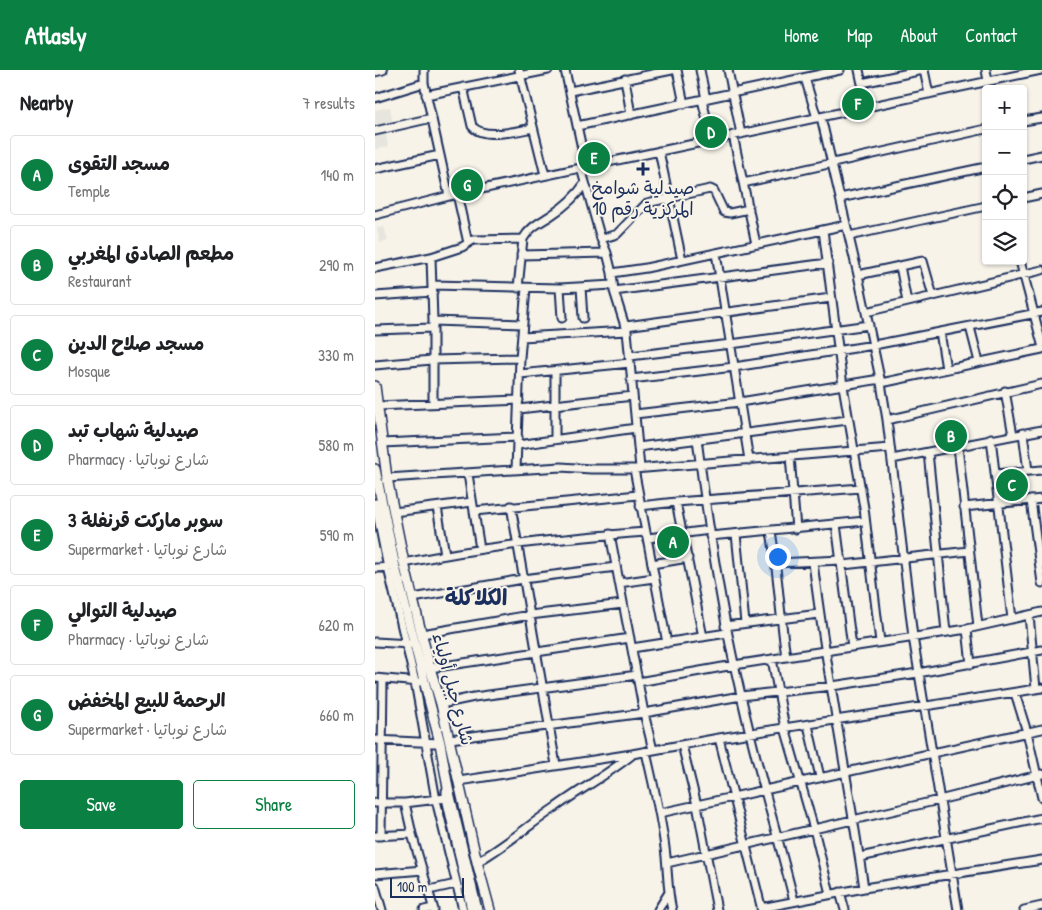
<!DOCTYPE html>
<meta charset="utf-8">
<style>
:root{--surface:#fff;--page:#f6f6f6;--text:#202124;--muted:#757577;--line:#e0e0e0;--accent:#0b8043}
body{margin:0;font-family:"Patrick Hand","Playpen Sans Arabic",sans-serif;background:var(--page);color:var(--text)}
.controls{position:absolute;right:15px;top:15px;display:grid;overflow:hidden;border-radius:5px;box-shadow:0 1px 4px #0004}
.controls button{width:45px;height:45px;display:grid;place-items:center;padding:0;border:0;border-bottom:1px solid var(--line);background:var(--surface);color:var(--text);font:25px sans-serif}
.scale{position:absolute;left:15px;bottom:12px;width:74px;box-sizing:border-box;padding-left:5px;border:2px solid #1b2f5e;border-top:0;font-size:14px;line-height:18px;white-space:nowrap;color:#1b2f5e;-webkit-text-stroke:4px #f7f3e8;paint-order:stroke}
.you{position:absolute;left:402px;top:486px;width:18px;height:18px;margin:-12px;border:4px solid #fff;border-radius:50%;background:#1a73e8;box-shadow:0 0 0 8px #1a73e833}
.badge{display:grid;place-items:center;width:32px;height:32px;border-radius:50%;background:var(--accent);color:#fff;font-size:16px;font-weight:700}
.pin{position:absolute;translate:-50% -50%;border:2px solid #fff;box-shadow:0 1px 5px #0006}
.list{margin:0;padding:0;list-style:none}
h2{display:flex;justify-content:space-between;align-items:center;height:65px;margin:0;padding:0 20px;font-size:21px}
h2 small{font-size:16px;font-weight:400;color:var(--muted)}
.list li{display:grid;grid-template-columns:32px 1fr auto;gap:15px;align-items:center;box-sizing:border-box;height:80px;margin:0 10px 10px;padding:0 10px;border:1px solid var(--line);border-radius:5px}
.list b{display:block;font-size:19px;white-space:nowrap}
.list p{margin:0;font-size:16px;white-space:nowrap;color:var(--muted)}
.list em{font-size:16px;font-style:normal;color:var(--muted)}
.actions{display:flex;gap:10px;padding:15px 20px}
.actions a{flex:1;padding:11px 0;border:1px solid var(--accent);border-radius:5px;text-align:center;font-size:18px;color:var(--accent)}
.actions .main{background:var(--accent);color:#fff}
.icon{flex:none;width:28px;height:28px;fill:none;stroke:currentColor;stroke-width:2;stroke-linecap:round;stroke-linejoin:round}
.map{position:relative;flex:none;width:667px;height:840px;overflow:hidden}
header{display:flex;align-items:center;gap:30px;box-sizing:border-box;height:70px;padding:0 25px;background:var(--accent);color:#fff}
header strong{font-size:24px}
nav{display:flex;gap:28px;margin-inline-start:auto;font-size:18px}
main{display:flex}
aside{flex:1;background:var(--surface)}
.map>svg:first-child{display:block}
</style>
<header>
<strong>Atlasly</strong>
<nav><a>Home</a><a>Map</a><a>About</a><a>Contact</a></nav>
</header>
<main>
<aside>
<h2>Nearby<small>7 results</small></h2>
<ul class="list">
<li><span class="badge">A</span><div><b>مسجد التقوى</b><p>Temple</p></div><em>140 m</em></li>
<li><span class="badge">B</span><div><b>مطعم الصادق المغربي</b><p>Restaurant</p></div><em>290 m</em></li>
<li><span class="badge">C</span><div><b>مسجد صلاح الدين</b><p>Mosque</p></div><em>330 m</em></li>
<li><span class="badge">D</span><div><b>صيدلية شهاب تبد</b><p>Pharmacy · شارع نوباتيا</p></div><em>580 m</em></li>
<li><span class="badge">E</span><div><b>سوبر ماركت قرنفلة 3</b><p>Supermarket · شارع نوباتيا</p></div><em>590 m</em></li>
<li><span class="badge">F</span><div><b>صيدلية التوالي</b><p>Pharmacy · شارع نوباتيا</p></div><em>620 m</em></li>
<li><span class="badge">G</span><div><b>الرحمة للبيع المخفض</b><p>Supermarket · شارع نوباتيا</p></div><em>660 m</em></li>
</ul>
<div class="actions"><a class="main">Save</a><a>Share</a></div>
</aside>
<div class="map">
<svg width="667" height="840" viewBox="0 0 667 840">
<rect width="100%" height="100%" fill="#f7f3e8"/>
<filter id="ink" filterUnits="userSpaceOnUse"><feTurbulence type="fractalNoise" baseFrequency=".02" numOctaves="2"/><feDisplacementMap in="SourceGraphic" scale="10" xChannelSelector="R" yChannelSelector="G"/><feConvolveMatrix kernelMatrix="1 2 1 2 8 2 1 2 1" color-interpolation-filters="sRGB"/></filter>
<g filter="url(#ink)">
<!-- built -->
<path fill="#e6e5de" d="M15,37l3,18 -18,3v-18z
M11,64l2,13 -13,2v-13z
M9,157l4,13 -8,3 -3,-15z"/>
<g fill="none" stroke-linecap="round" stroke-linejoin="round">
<defs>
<path id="minor" d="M49,0v13l25,113
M144,0l26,105
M190,0l21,97
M302,0l7,34
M325,0l6,29
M353,0l13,64
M484,0l8,37
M549,0l5,24
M611,0l2,11
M0,2l8,-2
M430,8l12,40
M250,9l6,36
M487,13l61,-13
M88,17l9,39c11,14 45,5 61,2
M195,21l102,-21
M51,25l122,-25
M0,28l49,-15
M327,30l10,40
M446,47l37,158 23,108 6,37 26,217 45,273
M648,51l19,-3
M202,56l263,-56
M0,61l57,-13
M358,65l23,109
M284,81l23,109
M648,89l19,-4
M206,98l20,71 6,14 5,20 2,18 10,32 2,3 1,4
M0,99l65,-14
M368,113l243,-54
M82,124l11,49
M465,128l146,-31
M648,128l19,-4
M0,145l74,-19 592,-126
M448,160l20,156 21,122 16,134
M474,166l137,-30
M226,169l16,-5 30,-31 63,-14 4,2 10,21 6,1 19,-4
M341,183l33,207
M146,185l86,-2
M56,187l2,64v82
M645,191l22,83
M525,196l7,36
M0,198l56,-11 31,-10 11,-7 50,-1
M237,203l34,-5 200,-43
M483,205l65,-14 10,35
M58,215l127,3 53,-3
M206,217l2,31
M143,218l5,-49c7,-12 16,-16 27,-23 14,-9 26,-19 35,-33
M185,218l2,30
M239,221l214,-28
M0,226l58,-4
M491,242l176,-42
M58,251l89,3
M251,256l205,-28
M595,257l9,35
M0,260l58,-2
M565,262l6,37
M147,267l105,-6 13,137
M255,286l101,-12 138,-19
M0,295l57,-5 88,-2
M145,304l110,-11
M256,309l103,-12 140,-22 168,-33
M506,313l161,-34
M630,321l8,44
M2,336l142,-6
M144,339l114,-13
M260,344l105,-12 140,-23
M512,350l155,-36
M648,363l5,38
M616,368l21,181
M180,369v-68
M322,369c11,86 24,171 44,256 15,69 36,137 53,206
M7,373l136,-6
M143,375l118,-17
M263,377l210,-27
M583,377l20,179
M553,382l18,180
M415,386l6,73
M517,389l150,-29
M259,399l33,174
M141,400l4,-112 6,-70
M93,404l12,75
M620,404l47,-4
M12,408l174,-11 30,2h43l256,-21
M656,430l11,83
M301,432l27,135
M0,433l13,65 27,114 21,118 27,110
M136,436l45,259
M265,436l36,-4 185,-14
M62,437l8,47
M589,437l78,-8
M99,441l164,-16
M19,442l78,-10
M461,454l16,123
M396,461c7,42 9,84 15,126
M235,464l34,179 9,37
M361,464l9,89
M335,466l155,-15
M273,468l62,-8
M438,492c13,109 35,217 51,326
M29,493c80,-17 161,-25 242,-31
M401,493l66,-3
M277,494l36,-6
M468,495l126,-14
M0,498l17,-1
M244,513l35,-5
M38,528l110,-19 93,-12
M654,545l7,74
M350,556l94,-12
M592,559l4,35
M47,564l108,-19 93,-11
M0,572l36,2
M257,578l95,-15
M397,589l13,69 29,101 16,65
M55,598l200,-30
M0,608l44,4
M263,612l96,-17 233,-36 75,-17
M640,623l12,39 15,66
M66,634l33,-7 163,-22
M433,655l12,52
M344,668l43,172
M75,669l194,-26 97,-17 91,-10 86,-13 124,-23
M0,670l65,3
M307,675l15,60 20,105
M271,682c7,32 15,63 19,96 3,21 2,42 7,62
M84,711l173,-27 87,-16 323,-50
M71,721v7l25,112
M0,733h30l41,-5
M30,733l7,31 22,76
M285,743l382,-84
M0,766l37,-2
M6,766l2,-157
M485,787l182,-39
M102,792c28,-16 52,-37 79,-55 25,-18 52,-33 76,-52
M292,793l272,-63 103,-26
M0,804l48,-4
M0,816l7,24
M54,820l27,-6
M465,822l5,18
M386,838l103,-20 178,-28
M49,840l9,-2
M283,840l10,-16
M649,840l18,-4"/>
<path id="major" d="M0,316l12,92 17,85 26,105 11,36 36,158 13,48
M0,399l20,98 45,176 8,45 29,122"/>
</defs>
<!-- minor casing -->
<use href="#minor" stroke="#1b2f5e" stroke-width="11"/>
<!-- major casing -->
<use href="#major" stroke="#1b2f5e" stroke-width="12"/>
<!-- minor -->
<use href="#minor" stroke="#f7f3e8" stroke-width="7"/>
<!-- major -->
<use href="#major" stroke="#f7f3e8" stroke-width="9"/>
</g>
</g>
<!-- markers -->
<path fill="#1b2f5e" stroke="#f7f3e8" stroke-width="2" d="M265.5 91.5h5v5h5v5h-5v5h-5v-5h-5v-5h5z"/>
<g text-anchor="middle" stroke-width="4" stroke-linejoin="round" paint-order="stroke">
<!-- poi labels -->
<g font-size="18" fill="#1b2f5e" stroke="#f7f3e8">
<text x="268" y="124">صيدلية شوامخ<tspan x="268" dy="21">المركزية رقم 10</tspan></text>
</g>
<!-- street labels -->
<g font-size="18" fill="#1b2f5e" stroke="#f7f3e8">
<text transform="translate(78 619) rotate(75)" y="6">شارع جبل أولياء</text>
</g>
<!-- district labels -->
<g font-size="22" font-weight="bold" fill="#1b2f5e" stroke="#f7f3e8">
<text x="101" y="535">الكلاكلة</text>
</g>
</g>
</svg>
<div class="controls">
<button>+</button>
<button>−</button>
<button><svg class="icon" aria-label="locate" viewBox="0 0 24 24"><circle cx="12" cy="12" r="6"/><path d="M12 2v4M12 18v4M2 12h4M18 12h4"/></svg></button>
<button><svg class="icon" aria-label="layers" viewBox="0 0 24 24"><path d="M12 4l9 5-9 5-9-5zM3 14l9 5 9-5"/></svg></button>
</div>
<div class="scale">100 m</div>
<div class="you"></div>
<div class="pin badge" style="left:298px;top:472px">A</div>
<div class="pin badge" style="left:576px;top:366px">B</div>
<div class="pin badge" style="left:637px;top:415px">C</div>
<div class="pin badge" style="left:336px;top:62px">D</div>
<div class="pin badge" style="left:219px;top:88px">E</div>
<div class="pin badge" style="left:483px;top:34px">F</div>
<div class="pin badge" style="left:92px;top:115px">G</div>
</div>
</main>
